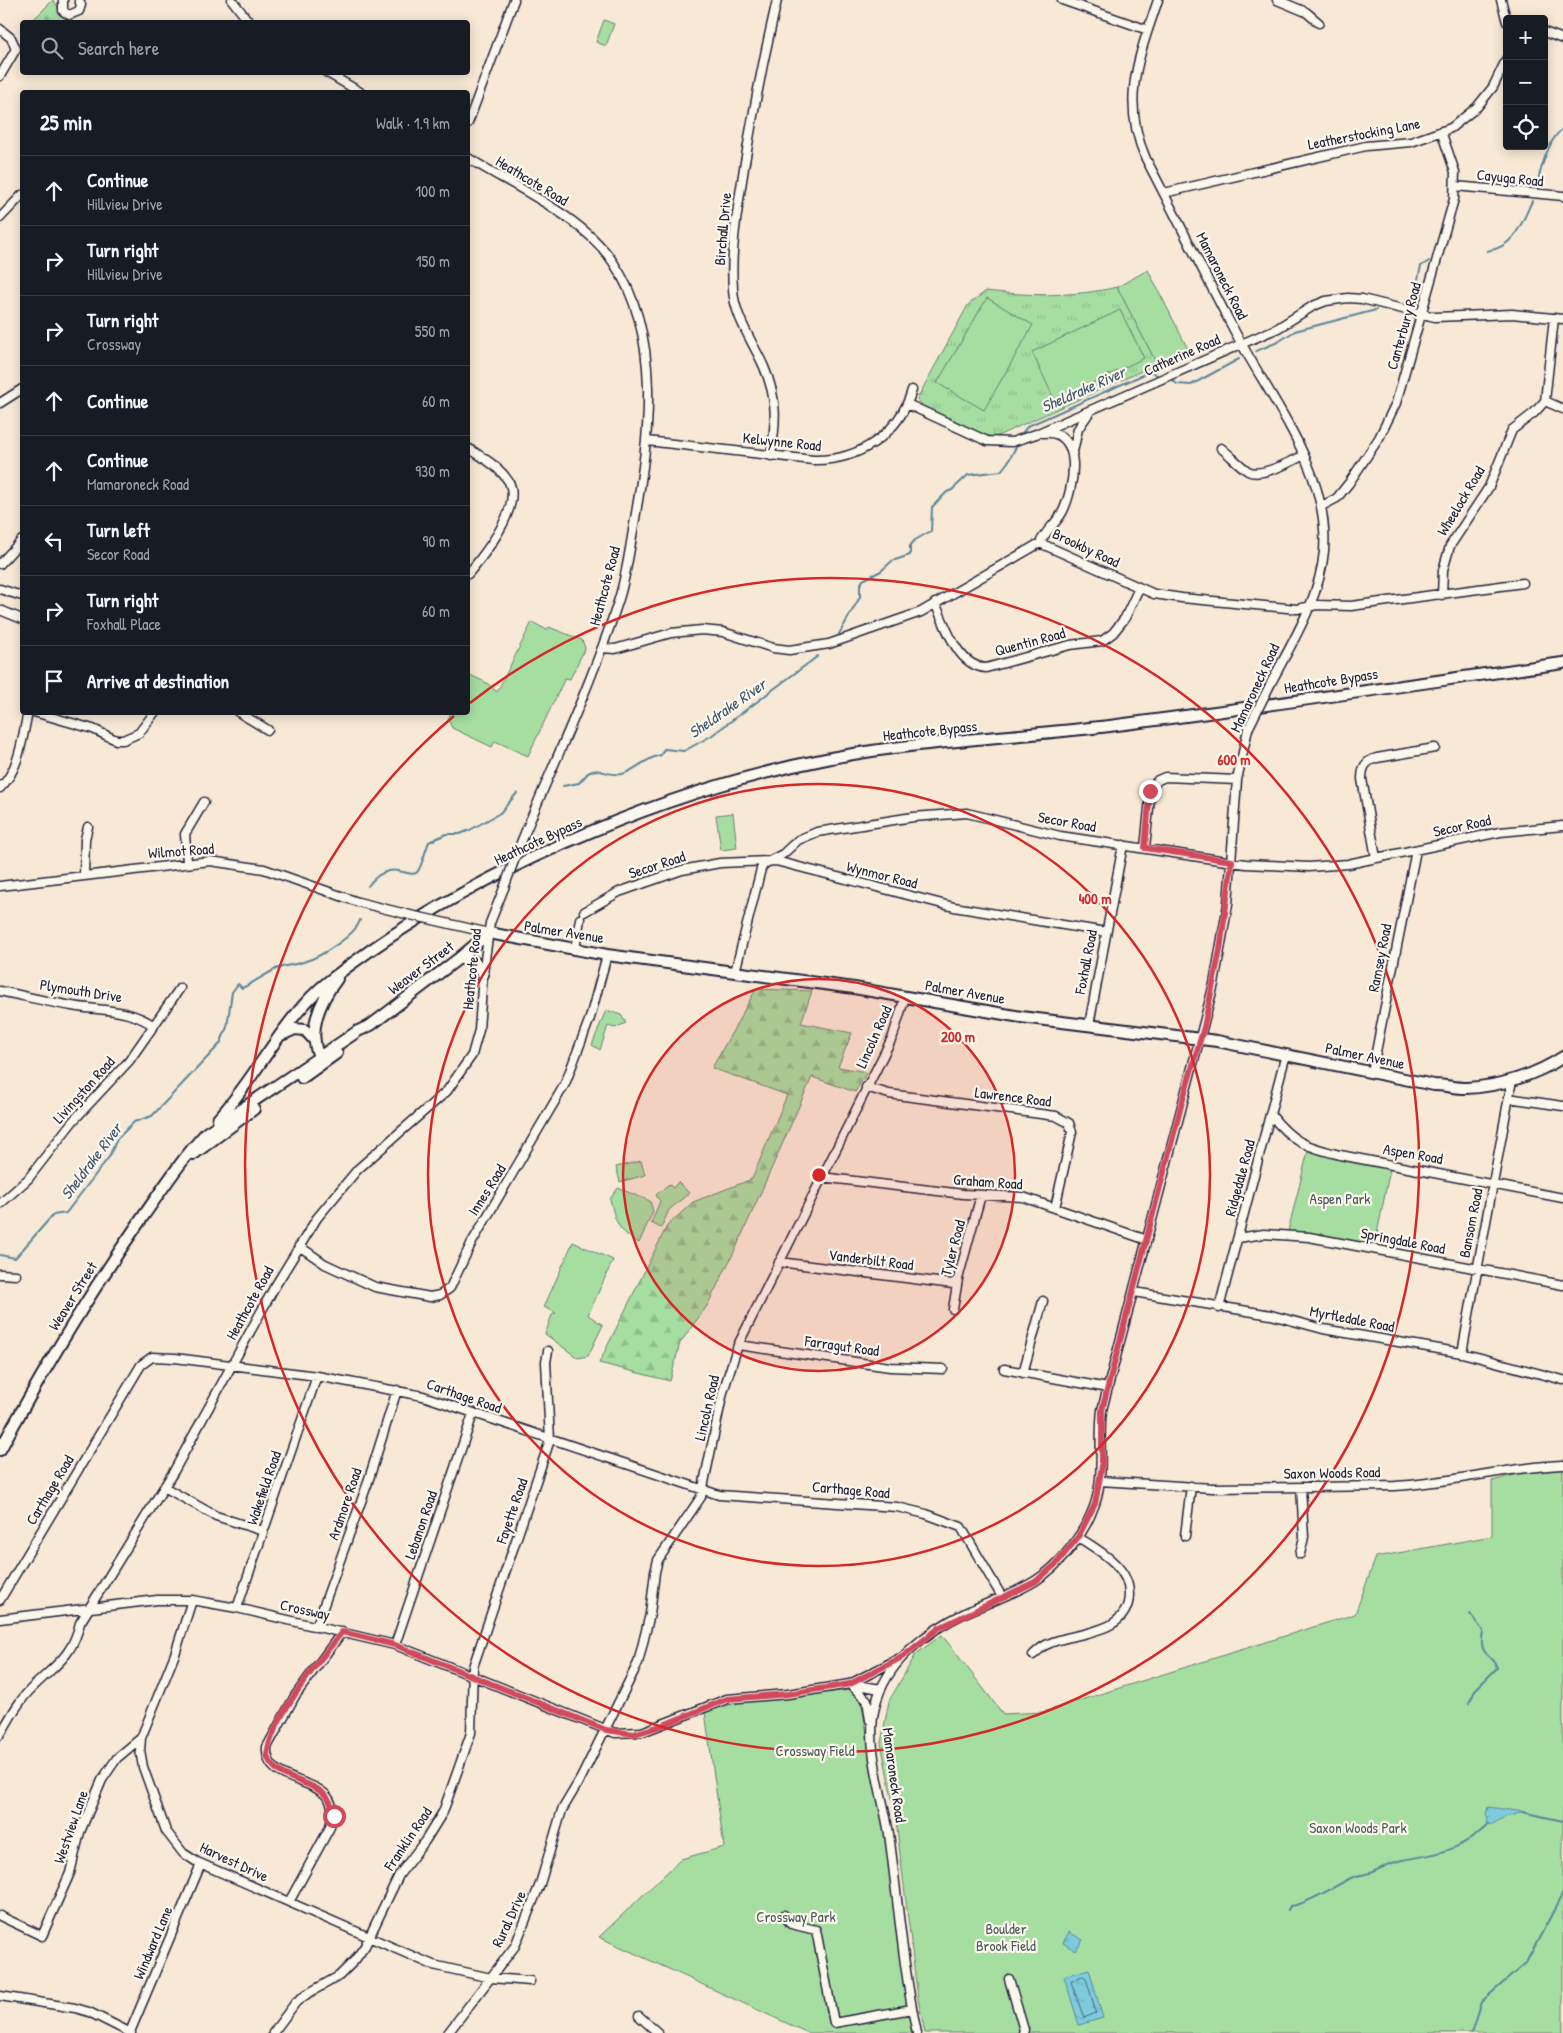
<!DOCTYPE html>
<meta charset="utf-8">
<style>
:root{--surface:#171b24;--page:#20242c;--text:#f1f3f6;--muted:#9ea1a6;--line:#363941}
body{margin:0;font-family:"Patrick Hand",sans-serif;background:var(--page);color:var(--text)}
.controls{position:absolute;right:15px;top:15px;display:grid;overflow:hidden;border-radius:5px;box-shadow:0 2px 12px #0003}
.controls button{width:45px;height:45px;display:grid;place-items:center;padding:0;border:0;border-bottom:1px solid var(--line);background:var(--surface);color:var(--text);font:25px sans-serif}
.stop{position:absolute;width:15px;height:15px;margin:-11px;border:4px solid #d1495b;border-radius:50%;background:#fff}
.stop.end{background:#d1495b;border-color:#fff;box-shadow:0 1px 5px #0008}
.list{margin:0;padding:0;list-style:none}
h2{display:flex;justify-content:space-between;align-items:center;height:65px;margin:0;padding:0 20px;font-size:21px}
h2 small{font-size:16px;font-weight:400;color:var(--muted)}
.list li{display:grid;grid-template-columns:32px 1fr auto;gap:15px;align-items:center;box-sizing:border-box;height:70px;padding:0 20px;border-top:1px solid var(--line)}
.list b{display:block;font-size:19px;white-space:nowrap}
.list p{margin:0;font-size:16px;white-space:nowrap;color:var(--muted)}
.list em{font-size:16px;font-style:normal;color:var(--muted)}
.icon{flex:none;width:28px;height:28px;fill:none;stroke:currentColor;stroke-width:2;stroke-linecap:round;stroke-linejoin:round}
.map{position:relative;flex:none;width:1563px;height:2033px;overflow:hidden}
.search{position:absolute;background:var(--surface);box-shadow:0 2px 12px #0003;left:20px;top:20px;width:450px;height:55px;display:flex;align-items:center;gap:12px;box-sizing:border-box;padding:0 18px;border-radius:5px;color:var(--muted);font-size:19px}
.panel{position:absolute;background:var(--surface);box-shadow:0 2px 12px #0003;left:20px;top:90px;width:450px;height:625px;border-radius:5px}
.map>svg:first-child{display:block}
</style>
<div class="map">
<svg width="1563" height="2033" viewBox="0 0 1563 2033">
<defs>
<pattern id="grass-tufts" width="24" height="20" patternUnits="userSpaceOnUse" patternTransform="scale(1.25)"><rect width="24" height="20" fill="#a6dea2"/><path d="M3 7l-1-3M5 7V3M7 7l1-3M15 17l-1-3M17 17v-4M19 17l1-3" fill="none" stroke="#8fbe8c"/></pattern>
<pattern id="forest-firs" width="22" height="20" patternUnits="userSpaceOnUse" patternTransform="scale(1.25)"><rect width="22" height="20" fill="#a6dea2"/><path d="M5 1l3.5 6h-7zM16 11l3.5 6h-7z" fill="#8fbe8c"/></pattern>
<pattern id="water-ripples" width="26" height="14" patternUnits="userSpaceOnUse" patternTransform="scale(1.25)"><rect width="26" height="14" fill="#7ecbdd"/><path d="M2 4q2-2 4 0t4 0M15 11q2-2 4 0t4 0" fill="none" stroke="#6daebf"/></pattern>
</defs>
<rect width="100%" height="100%" fill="#f8e9d6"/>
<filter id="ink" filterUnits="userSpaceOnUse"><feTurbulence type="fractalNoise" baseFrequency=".02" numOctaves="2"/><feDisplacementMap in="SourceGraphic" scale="10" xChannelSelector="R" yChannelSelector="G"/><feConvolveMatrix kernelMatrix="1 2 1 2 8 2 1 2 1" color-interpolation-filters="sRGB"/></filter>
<g filter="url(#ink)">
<!-- grass -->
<path fill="url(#grass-tufts)" stroke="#64806e" d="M1117,287l40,77 -164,74 -67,-28 -9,-11 51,-94 18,-14c42,5 90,6 131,-4z"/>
<!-- forest -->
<path fill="url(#forest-firs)" stroke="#64806e" d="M53,0l15,22h-37z
M756,989l56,2 -11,32 51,10 -14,34 29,5 -12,20 -43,-15 -75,169 -30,60 -27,37 -10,38 -71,-18 68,-137 26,-24 59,-23 35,-84 -75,-27z"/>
<!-- park -->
<path fill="#a6dea2" stroke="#64806e" d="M604,20l10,4 -8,22 -10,-4z
M1148,270l40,79 -31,15 -40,-77z
M987,298l46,27 -49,85 -47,-27z
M1120,310l24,48 -89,43 -23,-49z
M532,622l15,8 2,-3 33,13 3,8 -15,31 -5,-1 -37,78 -33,-15 -3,6 -40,-19 -4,-9 3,-6 17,-1v-31l2,-6 17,8 10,9z
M733,813l4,35 -16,2 -5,-35z
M606,1010l15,5 5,8 -11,5 -7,-2 -8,24 -8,-5z
M1309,1147l82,17 -17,85 -87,-14z
M641,1161l4,14 -25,7 -4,-15z
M678,1182l11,11 -20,17 -8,18 -10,-5 9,-22 -4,-6 13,-11 4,4z
M618,1188l32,13 3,10 -14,32c-22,-13 -23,-20 -29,-44z
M573,1242l40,18 -25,55 15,10 -15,31 -10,2 -33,-24 7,-19 4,-2 -12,-6z
M1563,1469v564h-638l-7,-34 -23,-186 -14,-70 8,-42 27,-47 26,-19 61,79 40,-2 312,-98 21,-57 116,-21v-55l40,-11z
M859,1689l33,187 22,157h-106l-209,-96 82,-78 43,-12 -19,-135 34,-10z"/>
<!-- water -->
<path fill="url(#water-ripples)" stroke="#59879c" d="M1488,1807l36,5 -19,5 -14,8 -4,-1 1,-4 -2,-6z
M1069,1932l14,8 -7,11 -13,-8z
M1089,1969l14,49 -24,7 -15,-49z"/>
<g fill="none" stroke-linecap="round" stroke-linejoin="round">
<!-- shore -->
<path stroke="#47667c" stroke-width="1" d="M1083,1976l3,2 10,35 -12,5 -13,-36z"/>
<!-- stream -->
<path stroke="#59879c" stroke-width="2" d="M1536,189c4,-18 12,-51 27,-60
M1487,251c27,-3 35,-28 45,-50
M1418,279l3,-13 8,-5
M1409,304l6,-7 1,-8
M1256,351l22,-9 17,-11 81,-21
M1172,380l5,4 14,1 48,-26
M1022,433l6,-7 119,-53 5,-1 5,3
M839,634l21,-37v-12l3,-5 18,-9 11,-10 18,-6v-9l5,-6 16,-9 1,-24 15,-15 5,-2 16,-15 33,-4 7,-9 8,-15
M563,786l16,-3 9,-10 7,-3c9,1 17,6 27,4 13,-3 23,-16 39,-19l3,-6 20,2 27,-15 107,-80
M368,886c23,-31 43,-4 50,-15 5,-8 7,-20 11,-29l17,-8h14l10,-4 30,-17 17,-20
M0,1255l15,3 38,-43 13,-2 43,-56 8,-18 17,-17 18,-6 68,-72 7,-17 5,-35 6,-8 4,4c4,-1 26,-15 34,-19 9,-4 20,-4 30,-8 14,-4 50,-26 54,-41
M1469,1703l7,-14 21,-21c-5,-18 -19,-8 -14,-37l-13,-17
M1522,1812l41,9
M1288,1910l2,-4c14,0 47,-21 61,-28 6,-3 13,-3 19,-5 11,-4 21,-11 32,-13 36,-6 59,-9 87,-36
M1471,2033l10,-31 45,-39 37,-70"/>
<defs>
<path id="minor" d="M63,0v11l6,4 10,-4 2,-6 -2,-5
M232,0l17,22
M1062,0l86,30
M1158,0c-19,57 -38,100 -12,159 30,57 58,115 88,171 36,69 96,140 90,221 -4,47 -31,90 -53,132
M1277,0l29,12 13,11
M1501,0l6,22
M0,29l11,9 5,11 -16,27
M1544,32l19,7
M326,72l34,20
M468,123l46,-123
M468,158c47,29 114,58 145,104 50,74 36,175 22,257 -5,27 -8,56 -17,83 -27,84 -67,166 -100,248
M1455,186l108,10
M1164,193l202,-47 45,-4 40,-14 26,-21 16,-20 14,-29
M0,218l22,-23
M1545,401l18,8
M0,403l22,-14
M907,404l80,37 25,1 24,-8 242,-106 35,-22 13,-5 22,-3 14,1 73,18 77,-3 51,5
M647,441l166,19c45,1 86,-25 99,-70
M468,448c14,9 32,19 41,34 13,26 -25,73 -41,92
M1221,448c9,7 18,17 27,23 12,7 45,-10 56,-16
M1073,452l5,-23 11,-16
M771,456c5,-35 7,-56 -7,-89 -11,-25 -30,-51 -31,-78 -3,-41 5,-81 11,-121 9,-56 20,-112 33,-168
M1322,506l15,-8 12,-15 30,-45 17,-35 58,-204 1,-27 -14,-41
M1040,543c5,-12 17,-20 23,-32 11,-23 22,-82 -20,-78
M0,564l22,-24
M0,589l22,7
M1442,595l1,-25 7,-24 39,-59 23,-57 22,-17 11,-12 9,-83
M935,603c11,23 22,63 51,65l84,-23 32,-4 11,-8 12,-15 14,-30
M0,610l22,9
M602,648l13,1 56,-16 31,-3 21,2 50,16 16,2 40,-6 92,-32 119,-69 114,51 28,4 115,11 20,-4 34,1 172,-23
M34,712l59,17 23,11h7l16,-7 16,-21
M238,712l30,18
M0,788c20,-19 22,-50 28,-76
M1145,848l6,-60 7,-8 7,-3 72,3
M1376,858l-14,-79c0,-11 3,-18 15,-21l58,-10
M187,862l-2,-28 19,-32
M84,875l1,-36 3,-12
M0,886l210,-25 54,8 94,33 52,13
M584,912l35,-20 63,-22 38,-7 49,-2 14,-7 15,-14 19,-8 96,-15 54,-4 93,23 186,28 63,3 39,-3 152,-32 63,-6
M433,920l56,13
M575,949l5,-30
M735,972l26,-103c3,-7 8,-8 15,-8l178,46 152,25
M0,991c24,5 48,11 72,15 29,5 57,2 82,20
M1089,1025l34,-180
M1372,1072l44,-222
M866,1087l23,7 167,22 13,7 3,9 -17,76
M1508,1098l55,8
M1271,1115c23,29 35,31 69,40l223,43
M821,1177l142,17 60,3 124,43
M0,1204l28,-25 45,-58 56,-60 51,-73
M1238,1238l26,-4 45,3 254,48
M299,1246l26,18 50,23 55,10 10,-2 10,-7 21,-44 94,-160 25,-66 17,-63
M779,1262l174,22 5,-5
M0,1274l16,1
M1134,1292l137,23 52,14 139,24 101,27
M1219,1308l67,-254
M953,1309l5,-30 23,-84
M738,1345l152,22 53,2
M1462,1353l50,-273
M1004,1369l104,19
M1023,1373l20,-72
M1100,1481l112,7 183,-2c57,-3 111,-19 168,-21
M164,1487l52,29 47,15
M1185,1536l6,-50
M1300,1554l4,-17 -3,-49
M0,1600l141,-235 11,-8 23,1 142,18 106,20 296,99 178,12 29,7 35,13 41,70
M192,1600l-17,54 -34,84 -1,12 3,17 23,64 17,22 14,9 236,103 58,13 39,3
M237,1608l80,-232
M0,1619l157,-19h35l45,8 158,37 220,88 27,-1 85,-33 61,-5 62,-10 31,5
M316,1627l51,-142 30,-95
M395,1645l78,-231
M1033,1655c5,-4 9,-9 15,-11 27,-13 81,-8 81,-50 0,-28 -30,-43 -51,-57
M850,1684l50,-26
M850,1684l17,16 3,20
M0,1735c10,-17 19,-35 33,-48 23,-23 39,-30 47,-64l94,-152 100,-183 43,-70 41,-49 89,-78 25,-36 7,-25 4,-56 7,-51 14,-35
M289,1902l40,-73c22,-60 -66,-35 -62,-82l28,-51 47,-64
M784,1915l7,9 25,6 18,93 78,-14
M0,1916l42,20 28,-63 10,-41 22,-52 15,-22 24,-20
M1009,1979l15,51 -1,3
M0,1996l75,12 14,4 42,21
M639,2016l19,17
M130,2032l71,-168
M273,2033l23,-31 11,-8 32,-18 16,-16 10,-14 34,-71 26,-34 18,-29 28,-79 2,-66 77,-227 -4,-78 2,-11
M448,2033l67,-87 25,-62 22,-74 19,-32 57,-115 12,-49 5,-42 3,-12 43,-63 22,-105 15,-47 155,-309 12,-39
M917,2033c-14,-65 -19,-132 -28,-199 -6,-38 -24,-89 -14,-127 10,-45 52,-76 92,-95 22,-10 47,-18 68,-31 26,-16 50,-48 60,-77 10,-31 3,-62 7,-94l112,-426 14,-80 9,-124 11,-51"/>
<path id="major" d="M458,959c13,-1 19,2 25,15
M284,1034l11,-5 10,1 10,11
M322,1062c-17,-27 -3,-60 15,-83
M302,1078l35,-25
M218,1119c39,-42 66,-103 111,-138 134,-106 334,-191 502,-223 94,-18 191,-21 286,-33 149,-19 297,-41 446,-62
M194,1154l60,-45
M0,1450c43,-79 89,-156 140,-229 21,-30 41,-61 66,-88l152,-102 13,-6 87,-66 31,-26 118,22 247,33 167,29 196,24 217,44c10,0 21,3 32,3 32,-1 70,-13 97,-31"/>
</defs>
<!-- minor casing -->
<use href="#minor" stroke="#22223b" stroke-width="11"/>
<!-- major casing -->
<use href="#major" stroke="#22223b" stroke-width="14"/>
<!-- minor -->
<use href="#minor" stroke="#fbf7ec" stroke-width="8"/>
<!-- major -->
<use href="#major" stroke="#fbf7ec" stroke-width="10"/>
<defs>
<path id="minor-bridge" d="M1248,729l23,-46
M504,888l14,-38
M410,915l23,5"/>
</defs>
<!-- minor-bridge casing -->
<use href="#minor-bridge" stroke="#22223b" stroke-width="11" stroke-linecap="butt"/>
<!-- minor-bridge -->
<use href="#minor-bridge" stroke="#fbf7ec" stroke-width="8"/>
</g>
</g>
<g fill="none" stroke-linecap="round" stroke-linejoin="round" filter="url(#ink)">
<!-- route -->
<path stroke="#d1495b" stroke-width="6" d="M334,1816c-4,-42 -53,-26 -67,-60 3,-36 52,-95 75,-124l53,13 211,85 28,4 27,-8 66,-27 61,-5 62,-10 52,-27 37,-29 96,-46 21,-18 22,-27 17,-33 7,-38v-56l79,-304 23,-79 16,-77 12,-89 -87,-13 5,-57"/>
</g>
<!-- distance rings -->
<circle cx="819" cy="1175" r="196" fill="#d62828" fill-opacity=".12"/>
<g fill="none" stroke="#d62828" stroke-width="2.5">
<circle cx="819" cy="1175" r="196"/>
<circle cx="819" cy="1175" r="391"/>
<path d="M470 703A587 587 0 1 1 454 716"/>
</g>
<g text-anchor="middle" stroke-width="4.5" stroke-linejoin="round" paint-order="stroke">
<!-- street labels -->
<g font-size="15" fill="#22223b" stroke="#fbf7ec">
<text transform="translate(1364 134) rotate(-11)" y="5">Leatherstocking Lane</text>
<text transform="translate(1510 178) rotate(6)" y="5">Cayuga Road</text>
<text transform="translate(532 181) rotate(31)" y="5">Heathcote Road</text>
<text transform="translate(723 229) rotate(-85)" y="5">Birchall Drive</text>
<text transform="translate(1222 276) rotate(63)" y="5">Mamaroneck Road</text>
<text transform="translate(1404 326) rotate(-74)" y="5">Canterbury Road</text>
<text transform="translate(1182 355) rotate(-24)" y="5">Catherine Road</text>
<text transform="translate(782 442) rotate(6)" y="5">Kelwynne Road</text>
<text transform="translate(1461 501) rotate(-59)" y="5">Wheelock Road</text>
<text transform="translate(1086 548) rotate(25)" y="5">Brookby Road</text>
<text transform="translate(605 586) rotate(-75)" y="5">Heathcote Road</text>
<text transform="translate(1030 642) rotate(-15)" y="5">Quentin Road</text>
<text transform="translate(1331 681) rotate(-9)" y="5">Heathcote Bypass</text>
<text transform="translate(1255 688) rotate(-65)" y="5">Mamaroneck Road</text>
<text transform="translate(930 731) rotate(-6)" y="5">Heathcote Bypass</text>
<text transform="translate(1067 822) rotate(10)" y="5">Secor Road</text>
<text transform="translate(1462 826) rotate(-12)" y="5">Secor Road</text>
<text transform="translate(538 841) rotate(-25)" y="5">Heathcote Bypass</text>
<text transform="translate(181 851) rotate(-4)" y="5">Wilmot Road</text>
<text transform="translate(657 865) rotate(-18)" y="5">Secor Road</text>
<text transform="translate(882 875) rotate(14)" y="5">Wynmor Road</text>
<text transform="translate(564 932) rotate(9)" y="5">Palmer Avenue</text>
<text transform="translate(1380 958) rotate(-79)" y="5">Ramsey Road</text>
<text transform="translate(1086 962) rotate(-79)" y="5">Foxhall Road</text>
<text transform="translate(421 968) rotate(-37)" y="5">Weaver Street</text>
<text transform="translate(472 969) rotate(-84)" y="5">Heathcote Road</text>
<text transform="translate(81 991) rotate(9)" y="5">Plymouth Drive</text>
<text transform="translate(965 992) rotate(10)" y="5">Palmer Avenue</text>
<text transform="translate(874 1037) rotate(-66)" y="5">Lincoln Road</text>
<text transform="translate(1365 1056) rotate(12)" y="5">Palmer Avenue</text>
<text transform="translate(84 1090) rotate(-48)" y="5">Livingston Road</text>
<text transform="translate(1013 1097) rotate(7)" y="5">Lawrence Road</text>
<text transform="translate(1413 1154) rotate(10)" y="5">Aspen Road</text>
<text transform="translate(1240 1178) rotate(-75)" y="5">Ridgedale Road</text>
<text transform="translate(988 1182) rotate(4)" y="5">Graham Road</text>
<text transform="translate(487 1190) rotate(-58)" y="5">Innes Road</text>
<text transform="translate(1471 1223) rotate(-79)" y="5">Bansom Road</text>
<text transform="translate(1403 1241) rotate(11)" y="5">Springdale Road</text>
<text transform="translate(953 1248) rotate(-75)" y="5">Tyler Road</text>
<text transform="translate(871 1260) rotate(7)" y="5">Vanderbilt Road</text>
<text transform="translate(73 1296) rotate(-58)" y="5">Weaver Street</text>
<text transform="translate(250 1303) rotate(-61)" y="5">Heathcote Road</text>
<text transform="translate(1352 1319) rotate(11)" y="5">Myrtledale Road</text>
<text transform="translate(842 1346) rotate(8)" y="5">Farragut Road</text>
<text transform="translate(464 1396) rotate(19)" y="5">Carthage Road</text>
<text transform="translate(707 1408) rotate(-77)" y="5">Lincoln Road</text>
<text transform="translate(1332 1473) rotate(-1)" y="5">Saxon Woods Road</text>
<text transform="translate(264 1488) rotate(-71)" y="5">Wakefield Road</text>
<text transform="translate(50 1490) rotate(-59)" y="5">Carthage Road</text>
<text transform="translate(851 1490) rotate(5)" y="5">Carthage Road</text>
<text transform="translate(345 1504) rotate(-71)" y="5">Ardmore Road</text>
<text transform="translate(512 1511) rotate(-71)" y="5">Fayette Road</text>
<text transform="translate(421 1525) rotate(-71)" y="5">Lebanon Road</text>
<text transform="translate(305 1610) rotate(12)" y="5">Crossway</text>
<text transform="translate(894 1775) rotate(82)" y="5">Mamaroneck Road</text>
<text transform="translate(71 1827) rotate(-71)" y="5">Westview Lane</text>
<text transform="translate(408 1839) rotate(-56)" y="5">Franklin Road</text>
<text transform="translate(234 1862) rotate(25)" y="5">Harvest Drive</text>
<text transform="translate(509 1919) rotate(-65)" y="5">Rural Drive</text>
<text transform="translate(153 1943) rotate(-67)" y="5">Windward Lane</text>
</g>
<!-- park labels -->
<g font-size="15" fill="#4a5a5a" stroke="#fbf7ec">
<text x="1340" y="1204">Aspen Park</text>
<text x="815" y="1756">Crossway Field</text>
<text x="1358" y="1833">Saxon Woods Park</text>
<text x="796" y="1922">Crossway Park</text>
<text x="1006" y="1934">Boulder<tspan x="1006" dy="17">Brook Field</tspan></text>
</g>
<!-- water labels -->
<g font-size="16" font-style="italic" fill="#3e556c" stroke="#fbf7ec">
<text transform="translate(1083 389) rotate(-24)" y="6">Sheldrake River</text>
<text transform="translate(727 708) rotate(-35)" y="6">Sheldrake River</text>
<text transform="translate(91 1161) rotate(-53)" y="6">Sheldrake River</text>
</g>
</g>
<circle cx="819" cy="1175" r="8" fill="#d62828" stroke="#fbf7ec" stroke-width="2.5"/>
<g font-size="15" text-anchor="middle" font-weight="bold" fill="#d62828" stroke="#fbf7ec" stroke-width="4.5" stroke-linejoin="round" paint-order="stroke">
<text x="1234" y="765">600 m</text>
<text x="1095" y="904">400 m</text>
<text x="958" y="1042">200 m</text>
</g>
</svg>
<div class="controls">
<button>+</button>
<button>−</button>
<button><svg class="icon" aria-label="locate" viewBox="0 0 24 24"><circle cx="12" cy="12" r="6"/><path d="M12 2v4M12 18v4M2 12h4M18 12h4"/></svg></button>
</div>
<div class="stop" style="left:334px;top:1816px"></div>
<div class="stop end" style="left:1150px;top:791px"></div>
<div class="search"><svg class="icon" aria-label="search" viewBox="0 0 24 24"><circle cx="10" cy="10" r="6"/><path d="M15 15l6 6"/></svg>Search here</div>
<section class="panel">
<h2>25 min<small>Walk · 1.9 km</small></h2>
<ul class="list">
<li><svg class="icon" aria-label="ahead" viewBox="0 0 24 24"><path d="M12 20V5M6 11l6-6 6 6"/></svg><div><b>Continue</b><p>Hillview Drive</p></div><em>100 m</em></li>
<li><svg class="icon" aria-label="right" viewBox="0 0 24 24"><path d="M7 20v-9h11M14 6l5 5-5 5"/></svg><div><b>Turn right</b><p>Hillview Drive</p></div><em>150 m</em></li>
<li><svg class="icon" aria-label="right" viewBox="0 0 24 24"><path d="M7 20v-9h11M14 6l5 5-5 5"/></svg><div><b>Turn right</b><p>Crossway</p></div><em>550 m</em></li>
<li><svg class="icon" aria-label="ahead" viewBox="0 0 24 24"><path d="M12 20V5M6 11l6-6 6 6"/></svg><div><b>Continue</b></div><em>60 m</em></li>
<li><svg class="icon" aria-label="ahead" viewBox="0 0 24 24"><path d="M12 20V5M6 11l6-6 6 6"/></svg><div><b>Continue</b><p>Mamaroneck Road</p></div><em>930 m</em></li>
<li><svg class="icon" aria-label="left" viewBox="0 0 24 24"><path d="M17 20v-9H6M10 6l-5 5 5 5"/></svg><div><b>Turn left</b><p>Secor Road</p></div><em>90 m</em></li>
<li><svg class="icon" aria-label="right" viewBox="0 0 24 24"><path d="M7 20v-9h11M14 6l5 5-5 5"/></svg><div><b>Turn right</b><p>Foxhall Place</p></div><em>60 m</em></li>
<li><svg class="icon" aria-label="arrive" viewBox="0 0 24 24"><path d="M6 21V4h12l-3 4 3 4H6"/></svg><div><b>Arrive at destination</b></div></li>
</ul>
</section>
</div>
